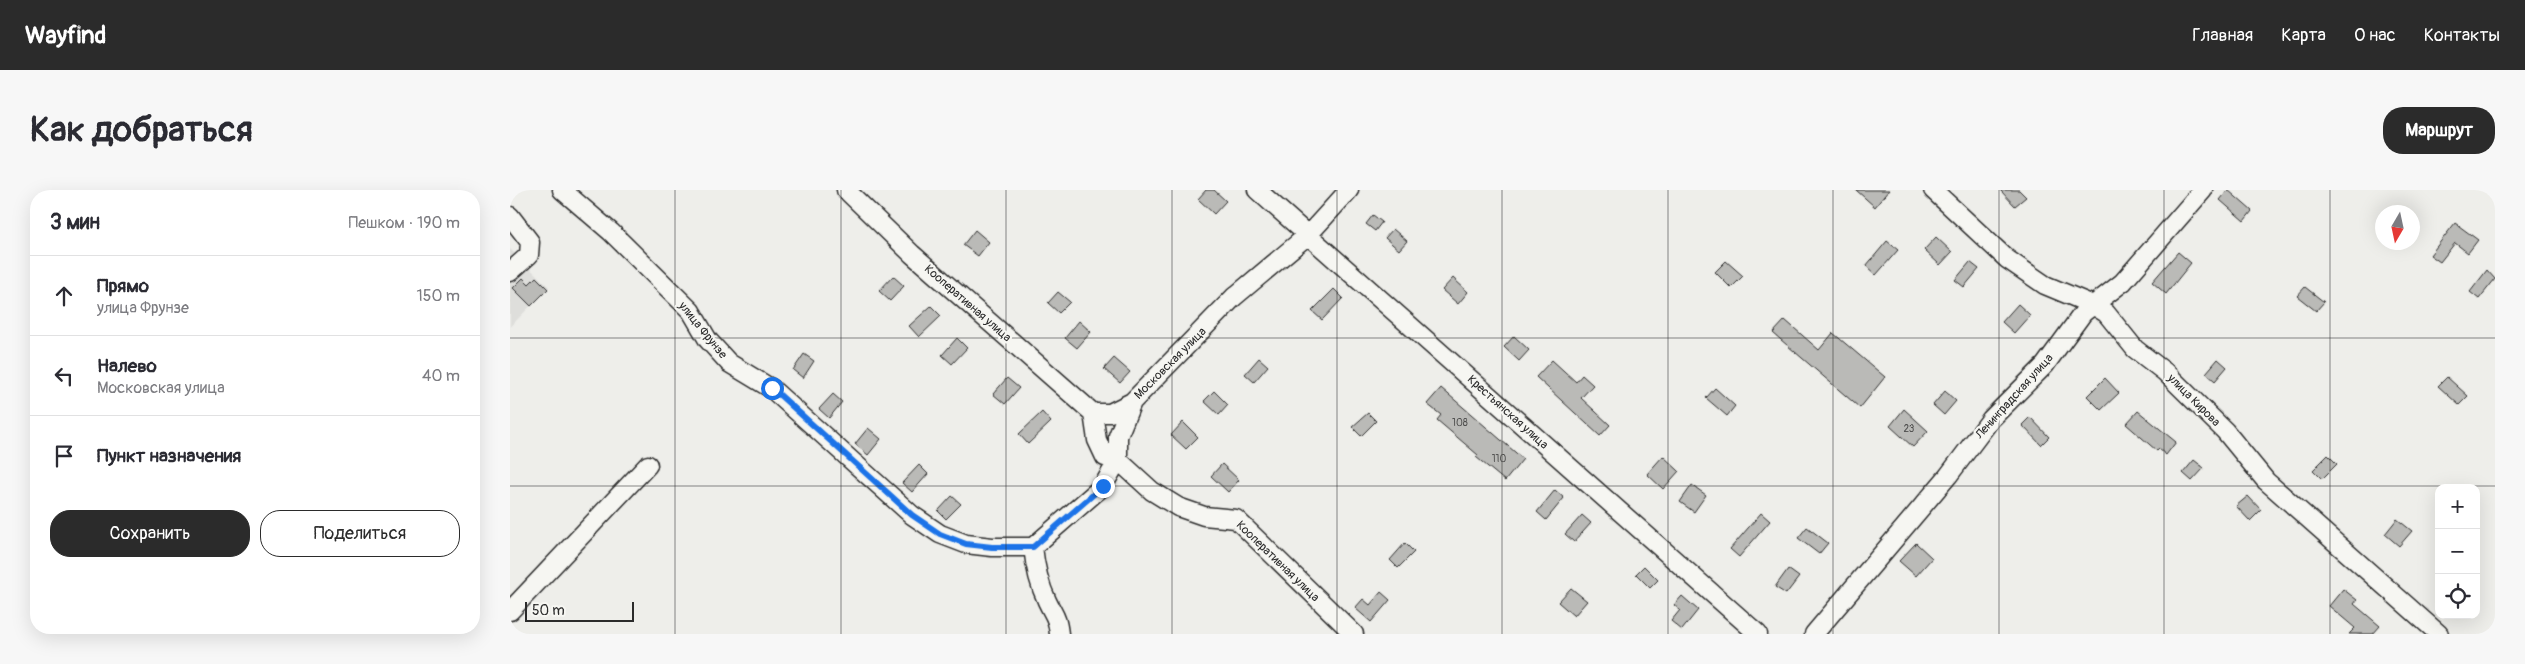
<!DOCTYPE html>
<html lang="ru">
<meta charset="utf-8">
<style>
:root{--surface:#fff;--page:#f7f7f7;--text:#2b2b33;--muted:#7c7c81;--line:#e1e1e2;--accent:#2b2b2b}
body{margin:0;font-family:Pangolin,sans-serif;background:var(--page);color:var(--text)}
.controls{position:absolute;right:15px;bottom:15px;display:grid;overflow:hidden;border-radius:10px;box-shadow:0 5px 20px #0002}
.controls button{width:45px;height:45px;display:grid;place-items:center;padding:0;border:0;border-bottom:1px solid var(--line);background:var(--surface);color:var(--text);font:25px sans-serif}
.compass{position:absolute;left:1865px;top:15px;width:45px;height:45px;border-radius:50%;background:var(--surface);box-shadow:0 5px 20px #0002;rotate:189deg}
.scale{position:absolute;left:15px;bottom:12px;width:109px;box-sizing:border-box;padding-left:5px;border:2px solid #2b2b2b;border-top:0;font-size:14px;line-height:18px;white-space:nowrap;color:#2b2b2b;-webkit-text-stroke:4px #f6f6f2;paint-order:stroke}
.stop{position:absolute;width:15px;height:15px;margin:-11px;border:4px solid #1a73e8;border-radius:50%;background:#fff}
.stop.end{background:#1a73e8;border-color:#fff;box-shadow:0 1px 5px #0008}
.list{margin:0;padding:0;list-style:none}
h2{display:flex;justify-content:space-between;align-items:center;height:65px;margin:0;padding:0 20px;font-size:21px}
h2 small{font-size:16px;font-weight:400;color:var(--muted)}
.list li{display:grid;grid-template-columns:32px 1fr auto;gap:15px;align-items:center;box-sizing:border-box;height:80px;padding:0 20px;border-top:1px solid var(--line)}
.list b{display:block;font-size:19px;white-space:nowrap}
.list p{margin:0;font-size:16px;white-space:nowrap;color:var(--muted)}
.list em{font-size:16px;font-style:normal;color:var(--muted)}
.actions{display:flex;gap:10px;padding:15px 20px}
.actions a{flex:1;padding:11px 0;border:1px solid var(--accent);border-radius:20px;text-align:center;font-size:18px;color:var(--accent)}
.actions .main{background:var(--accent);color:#fff}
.icon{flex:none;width:28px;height:28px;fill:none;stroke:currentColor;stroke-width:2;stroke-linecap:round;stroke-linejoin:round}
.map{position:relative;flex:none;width:1985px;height:444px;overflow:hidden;border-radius:20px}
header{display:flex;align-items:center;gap:30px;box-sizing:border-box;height:70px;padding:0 25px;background:var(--accent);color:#fff}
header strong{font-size:24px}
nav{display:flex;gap:28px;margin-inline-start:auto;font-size:18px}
.intro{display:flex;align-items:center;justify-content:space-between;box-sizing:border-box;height:120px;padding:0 30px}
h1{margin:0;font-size:35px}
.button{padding:12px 22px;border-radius:20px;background:var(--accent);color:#fff;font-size:18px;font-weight:700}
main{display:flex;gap:30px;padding:0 30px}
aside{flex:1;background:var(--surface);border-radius:20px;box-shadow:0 5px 20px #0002}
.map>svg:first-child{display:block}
</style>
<header>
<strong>Wayfind</strong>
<nav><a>Главная</a><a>Карта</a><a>О нас</a><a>Контакты</a></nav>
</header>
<div class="intro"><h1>Как добраться</h1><a class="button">Маршрут</a></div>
<main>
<aside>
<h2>3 мин<small>Пешком · 190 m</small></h2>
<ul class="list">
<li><svg class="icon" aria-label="ahead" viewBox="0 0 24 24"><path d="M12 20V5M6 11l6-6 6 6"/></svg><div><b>Прямо</b><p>улица Фрунзе</p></div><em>150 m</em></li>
<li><svg class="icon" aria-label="left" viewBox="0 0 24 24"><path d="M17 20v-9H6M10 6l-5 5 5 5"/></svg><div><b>Налево</b><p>Московская улица</p></div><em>40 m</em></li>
<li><svg class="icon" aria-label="arrive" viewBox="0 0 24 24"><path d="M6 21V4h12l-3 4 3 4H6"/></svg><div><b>Пункт назначения</b></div></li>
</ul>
<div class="actions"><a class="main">Сохранить</a><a>Поделиться</a></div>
</aside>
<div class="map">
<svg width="1985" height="444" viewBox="0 0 1985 444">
<rect width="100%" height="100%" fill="#eeeeea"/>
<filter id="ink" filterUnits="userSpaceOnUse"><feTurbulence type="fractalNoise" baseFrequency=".02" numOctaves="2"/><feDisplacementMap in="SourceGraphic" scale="10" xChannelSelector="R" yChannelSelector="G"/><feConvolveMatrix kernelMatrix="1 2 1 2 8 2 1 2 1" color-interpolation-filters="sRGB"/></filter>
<g filter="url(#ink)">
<!-- built -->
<path fill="#dededb" d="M0,59l39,38 -39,40z"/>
<!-- building -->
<path fill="#babab7" stroke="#2b2b2b" d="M696,0h8l12,11 -12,13 -16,-15z
M1346,0h33l-14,17z
M1490,0h19l7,7 -11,9z
M1718,0l24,21 -8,10 -24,-21z
M863,25l9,7 -7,9 -9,-7z
M1945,33l23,17 -10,13 -13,-10 -15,19 -10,-7z
M883,39l14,12 -8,9 -14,-12z
M465,40l14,12 -11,14 -15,-11z
M1426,47l16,15 -12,13 -16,-15z
M1377,51l11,9 -22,25 -10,-9z
M1668,62l13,11 -25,31 -14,-12z
M1216,71l17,15 -12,12 -16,-16z
M1460,72l9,7 -15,18 -9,-7z
M1977,80l8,9 -16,20 -9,-7z
M383,86l11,10 -14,15 -11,-10z
M26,87l12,12 -17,17 -18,-18 10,-10 6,6z
M943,88l15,14 -10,12 -16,-14z
M1795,97l19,15 -8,9 -19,-15z
M824,99l9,9 -21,22 -10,-9z
M548,102l12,10 -11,11 -11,-10z
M1508,114l12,11 -16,18 -12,-11z
M421,116l10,10 -22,21 -10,-11z
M1275,130l34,30 14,-17 52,44 -25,31 -87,-75z
M569,131l12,11 -14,16 -12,-10z
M1004,146l15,14 -10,11 -15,-14z
M447,148l10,10 -15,16 -10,-9z
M294,164l10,7 -11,17 -10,-8z
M604,168l16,14 -10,11 -16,-14z
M749,168l9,8 -14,16 -9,-8z
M1708,169l9,8 -12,14 -9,-8z
M1042,170l24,22 6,-7 11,10 -12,13 29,27 -10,11 -64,-59z
M1937,187l21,19 -9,9 -21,-19z
M497,188l12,10 -14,16 -12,-10z
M1595,188l14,15 -18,17 -14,-14z
M931,198l82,71 -18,22 -29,-24 2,-2 -41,-35 4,-5 -14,-11z
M1205,198l20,18 -8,10 -21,-18z
M704,201l14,14 -9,10 -15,-14z
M1435,201l11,10 -12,14 -11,-10z
M323,204l9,8 -13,16 -10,-9z
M1394,219l24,22 -15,16 -23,-21z
M1628,221l38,31 -10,13 -7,-6 -2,2 -31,-27z
M532,222l9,10 -23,22 -9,-10z
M858,223l8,8 -15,15 -9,-9z
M1520,227l19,20 -8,8 -19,-20z
M673,232l15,15 -12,12 -15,-14z
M358,238l13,11 -13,16 -13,-11z
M1818,265l9,9 -15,15 -9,-9z
M1153,266l16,15 -16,18 -16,-15z
M1684,270l10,8 -12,13 -9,-8z
M712,274l17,16 -11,12 -17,-16z
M409,275l9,9 -16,18 -10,-9z
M1182,295l14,10 -12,17 -14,-10z
M1045,300l9,8 -18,22 -9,-8z
M442,306l9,8 -15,15 -8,-8z
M1738,306l13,14 -11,11 -14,-15z
M1251,323l9,8 -31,36 -9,-8z
M1072,325l9,8 -17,19 -9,-8z
M1887,329l15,12 -13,15 -14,-12z
M1297,337l21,16 -9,11 -21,-16z
M895,353l9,9 -16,16 -8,-8z
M1406,353l16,15 -16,18 -17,-15z
M1134,376l14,14 -8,8 -14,-14z
M1278,379l11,8 -13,17 -11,-7z
M1061,398l16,13 -13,15 -16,-14z
M1833,399l14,11 -3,4 26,22 -7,8h-24l6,-6 -26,-22z
M871,402l9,8 -19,22 -16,-14 8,-9 7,6z
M1172,406l16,14 -16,20 -11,-9 9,-11 -6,-5z"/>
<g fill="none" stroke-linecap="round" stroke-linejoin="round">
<defs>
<path id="minor" d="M52,0l49,42 80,79 17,29 21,23 43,26 140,126 28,19 26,10 26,3h41
M336,0l66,64 181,159
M747,0l501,444
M1423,0l74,69 38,26 48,20 13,8 29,36 30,23 60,59 41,50 173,153
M0,26l20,26 -1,13 -19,17
M622,212l-14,34v24l34,31 26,16 26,9 32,3 118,115
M523,357l70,-61 15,-26 -13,-3 -8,-17 -4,-27h17l22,-11 102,-105 74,-62 41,-45
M523,357c2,19 6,37 14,54 7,15 10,15 12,33
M0,421l138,-146
M1304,444l134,-158 43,-57 54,-54 38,-52 40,-31 80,-92"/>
</defs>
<!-- minor casing -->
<use href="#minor" stroke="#2b2b2b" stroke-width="21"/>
<!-- minor -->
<use href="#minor" stroke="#f6f6f2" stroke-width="18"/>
</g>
</g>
<g fill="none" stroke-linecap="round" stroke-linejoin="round" filter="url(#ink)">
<!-- route -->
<path stroke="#1a73e8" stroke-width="6" d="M262,198l140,127 28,19 26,10 26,3h41l70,-61"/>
</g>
<!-- grid -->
<path fill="none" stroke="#2b2b2b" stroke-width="1" stroke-opacity="0.55" d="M165,0v444M331,0v444M496,0v444M662,0v444M827,0v444M992,0v444M1158,0v444M1323,0v444M1489,0v444M1654,0v444M1820,0v444M0,148h1985M0,296h1985"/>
<g text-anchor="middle" stroke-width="4.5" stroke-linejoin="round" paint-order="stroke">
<!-- number labels -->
<g font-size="10" fill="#4f4f4e">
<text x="950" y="236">108</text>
<text x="1399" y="242">23</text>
<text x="989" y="272">110</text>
</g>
<!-- street labels -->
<g font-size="12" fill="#2b2b2b" stroke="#f6f6f2">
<text transform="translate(458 113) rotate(41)" y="4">Кооперативная улица</text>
<text transform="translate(193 140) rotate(51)" y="4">улица Фрунзе</text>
<text transform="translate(660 173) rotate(-45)" y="4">Московская улица</text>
<text transform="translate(1504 206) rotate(-48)" y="4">Ленинградская улица</text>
<text transform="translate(1684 210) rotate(45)" y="4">улица Кирова</text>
<text transform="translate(998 222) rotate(42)" y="4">Крестьянская улица</text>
<text transform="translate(768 371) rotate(44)" y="4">Кооперативная улица</text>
</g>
</g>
</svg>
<div class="controls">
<button>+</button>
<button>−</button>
<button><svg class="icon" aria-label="locate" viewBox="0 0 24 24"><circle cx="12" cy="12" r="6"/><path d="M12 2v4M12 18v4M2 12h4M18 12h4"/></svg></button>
</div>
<svg class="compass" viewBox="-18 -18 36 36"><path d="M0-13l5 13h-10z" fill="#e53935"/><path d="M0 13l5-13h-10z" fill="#7c7c81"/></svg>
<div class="scale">50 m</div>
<div class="stop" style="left:262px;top:198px"></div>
<div class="stop end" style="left:593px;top:296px"></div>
</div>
</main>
